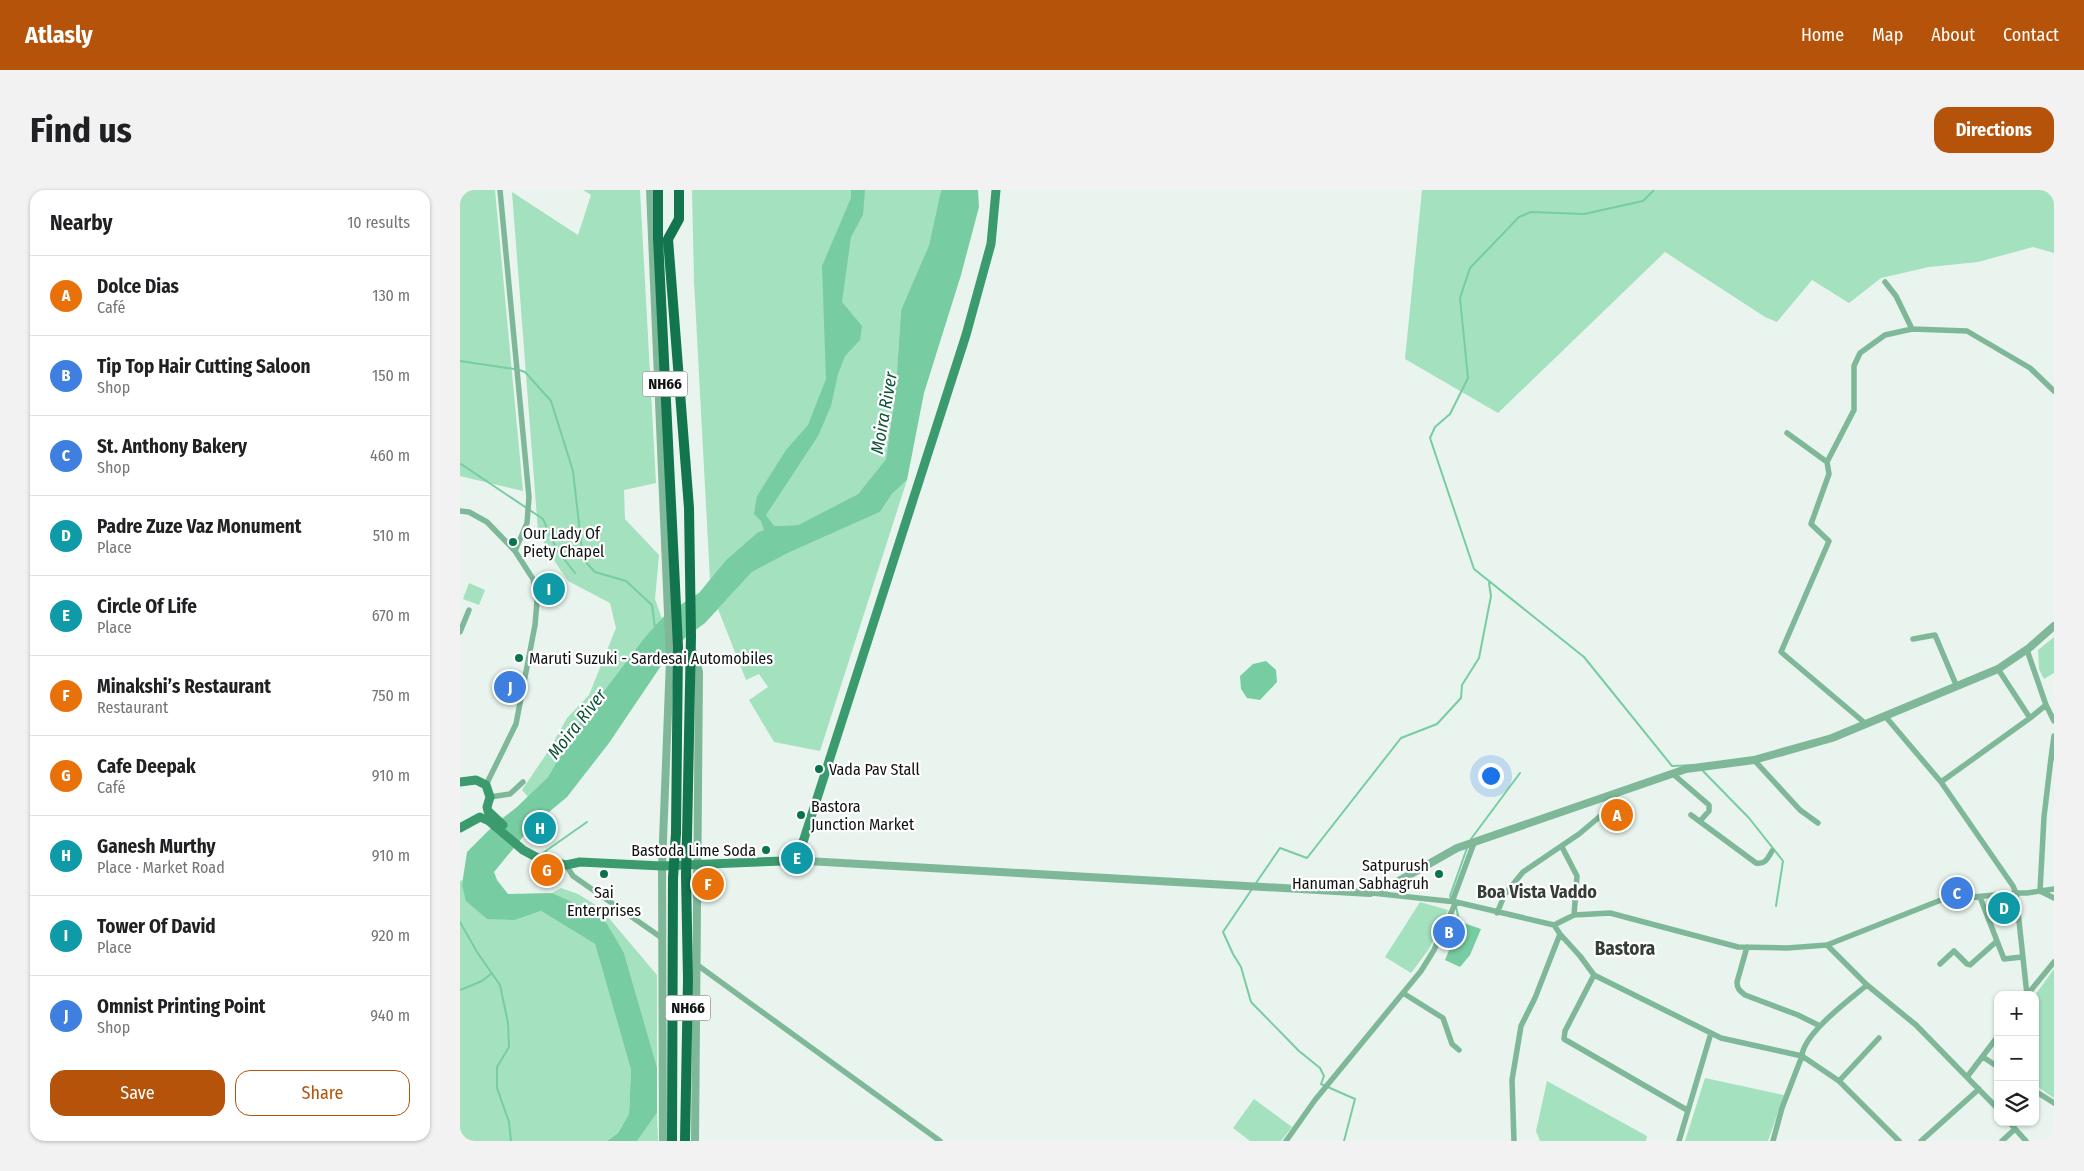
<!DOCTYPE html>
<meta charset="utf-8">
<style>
:root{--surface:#fff;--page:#f2f2f2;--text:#202124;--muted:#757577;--line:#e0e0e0;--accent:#b45309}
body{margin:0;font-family:"Fira Sans Condensed",sans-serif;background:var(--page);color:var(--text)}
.controls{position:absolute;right:15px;bottom:15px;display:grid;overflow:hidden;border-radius:10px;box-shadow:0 1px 4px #0004}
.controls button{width:45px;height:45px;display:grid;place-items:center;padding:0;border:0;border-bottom:1px solid var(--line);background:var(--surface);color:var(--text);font:25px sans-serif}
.you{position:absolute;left:1030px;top:585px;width:18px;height:18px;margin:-12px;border:4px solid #fff;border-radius:50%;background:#1a73e8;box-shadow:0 0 0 8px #1a73e833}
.badge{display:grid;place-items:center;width:32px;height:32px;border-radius:50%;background:var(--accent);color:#fff;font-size:16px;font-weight:700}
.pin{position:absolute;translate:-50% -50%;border:2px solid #fff;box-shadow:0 1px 5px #0006}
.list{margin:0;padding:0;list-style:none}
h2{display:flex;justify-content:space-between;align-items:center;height:65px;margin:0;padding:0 20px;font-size:21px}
h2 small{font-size:16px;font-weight:400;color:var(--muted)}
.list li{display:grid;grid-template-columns:32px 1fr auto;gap:15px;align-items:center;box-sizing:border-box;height:80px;padding:0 20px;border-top:1px solid var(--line)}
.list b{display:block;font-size:19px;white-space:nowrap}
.list p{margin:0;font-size:16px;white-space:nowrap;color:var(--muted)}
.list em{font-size:16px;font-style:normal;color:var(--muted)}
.actions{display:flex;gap:10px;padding:15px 20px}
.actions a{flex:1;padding:11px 0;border:1px solid var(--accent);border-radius:15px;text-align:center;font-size:18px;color:var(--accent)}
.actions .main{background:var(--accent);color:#fff}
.icon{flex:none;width:28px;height:28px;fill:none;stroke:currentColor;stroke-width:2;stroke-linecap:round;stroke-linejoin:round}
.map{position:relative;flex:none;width:1594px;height:951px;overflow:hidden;border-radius:15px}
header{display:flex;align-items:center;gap:30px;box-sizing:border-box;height:70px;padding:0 25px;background:var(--accent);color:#fff}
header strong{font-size:24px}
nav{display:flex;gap:28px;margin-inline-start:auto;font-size:18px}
.intro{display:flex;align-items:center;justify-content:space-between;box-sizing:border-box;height:120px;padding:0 30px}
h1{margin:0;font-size:35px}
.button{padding:12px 22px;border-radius:15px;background:var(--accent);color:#fff;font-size:18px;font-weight:700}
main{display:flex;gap:30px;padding:0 30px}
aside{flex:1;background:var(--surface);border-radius:15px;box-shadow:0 1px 4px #0004}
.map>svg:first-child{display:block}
</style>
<header>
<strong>Atlasly</strong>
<nav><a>Home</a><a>Map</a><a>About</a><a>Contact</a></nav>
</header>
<div class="intro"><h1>Find us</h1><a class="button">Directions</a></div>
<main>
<aside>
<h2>Nearby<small>10 results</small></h2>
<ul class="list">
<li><span class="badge" style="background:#e8710a">A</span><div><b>Dolce Dias</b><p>Café</p></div><em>130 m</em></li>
<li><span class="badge" style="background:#3f7fe0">B</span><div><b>Tip Top Hair Cutting Saloon</b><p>Shop</p></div><em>150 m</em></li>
<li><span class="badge" style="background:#3f7fe0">C</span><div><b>St. Anthony Bakery</b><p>Shop</p></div><em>460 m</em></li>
<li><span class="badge" style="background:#0f9aa8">D</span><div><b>Padre Zuze Vaz Monument</b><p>Place</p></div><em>510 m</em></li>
<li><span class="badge" style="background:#0f9aa8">E</span><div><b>Circle Of Life</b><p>Place</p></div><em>670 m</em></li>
<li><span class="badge" style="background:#e8710a">F</span><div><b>Minakshi’s Restaurant</b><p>Restaurant</p></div><em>750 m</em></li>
<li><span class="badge" style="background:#e8710a">G</span><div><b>Cafe Deepak</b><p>Café</p></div><em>910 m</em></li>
<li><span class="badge" style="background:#0f9aa8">H</span><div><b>Ganesh Murthy</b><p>Place · Market Road</p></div><em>910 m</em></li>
<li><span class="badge" style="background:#0f9aa8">I</span><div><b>Tower Of David</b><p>Place</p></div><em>920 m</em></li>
<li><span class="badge" style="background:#3f7fe0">J</span><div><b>Omnist Printing Point</b><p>Shop</p></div><em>940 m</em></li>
</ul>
<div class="actions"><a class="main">Save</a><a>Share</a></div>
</aside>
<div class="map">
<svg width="1594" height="951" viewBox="0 0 1594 951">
<rect width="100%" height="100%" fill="#e9f4ee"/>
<!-- green -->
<path fill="#a4e1bf" d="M0,0h35l28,301 -63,-15z
M123,0h57l16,293 -32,7 1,29 34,36 -4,44 7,20 -17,18 -70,92 -27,48 -20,20 -6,-7 27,-40 18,-32 22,-23 27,-67 -6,-25 -42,-22 -17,-25 -13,-25 -26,-339 66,43 13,-40z
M232,0h249l-12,55 -28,65 -5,77 -10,72 -28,35 -60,31 -24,1 -16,6 -32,28 -16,20 -16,-299z
M962,0h632v63l-21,-6 -55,15 -49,5 -48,11 -32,25 -37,-23 -35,42 -12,-5 -100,-65 -167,161 -93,-54z
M447,290l-87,271 -46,-9 -25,-42 19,-13 -9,-13 -13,6 -28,-71 34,-37 36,-19 92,-41 12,-18z
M9,393l16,7 -6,15 -16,-6z
M1594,447v36l-10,6 -5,-10 -1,-19z
M3,690l-1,5 53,35 26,-9 54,33 36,126 -2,44 -11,19 -11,8h-147v-260z
M101,698l17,6 29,18 1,5 49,58v92l-33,-114 -31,-42 -41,-18z
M960,712l28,8 -19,39 -18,24 -26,-16z
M1594,779v129l-19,-13v-90z
M1245,888l79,17 -16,46h-83z
M1087,891l100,55 -1,5h-106l-4,-10z
M794,909l38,28 -11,14h-31l-17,-13z
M197,923l1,28h-21z"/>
<!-- water -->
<path fill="#77cda1" d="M391,0h14l-2,25 -12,22 -9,65 20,24 -2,14 -15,16 -7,18 -7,32 -13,30 -52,79 8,11 24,-1 60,-31 28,-35 10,-72 5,-77 28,-65 12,-55h37l1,17 -18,68 -37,118 -17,87 -15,14 -12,18 -92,41 -36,19 -47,51 -19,14 -17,17 -60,89 -42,54 -36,30 -37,45 3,8 11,14 44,-1 41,18 14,13 17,29 33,114v46l-20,28h-30l11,-8 11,-19 2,-44 -36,-126 -54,-33 -26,9 -28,-1 -21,-18 -4,-16 5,-33 28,-28 22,-17 31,-30 27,-48 70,-92 21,-23 33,-21 27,-33 32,-28 6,-2 -3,-9 -7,-7 3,-18 29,-46 22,-25 18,-46 -4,-113 29,-68z
M806,471l10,9 1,12 -17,18 -13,-2 -6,-9 -1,-13 13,-12z
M1001,732l20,7 -11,26 -10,12 -15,-7z"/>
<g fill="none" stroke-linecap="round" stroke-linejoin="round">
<!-- stream -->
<path stroke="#77cda1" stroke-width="2" d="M1194,0l-11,11 -59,13 -53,-2 -12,5 -49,51 -10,30 8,80 -18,36 -15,13 -5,11 44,131 110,88 88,109 24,-1
M0,171l54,8
M59,180l6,2 26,29 22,70 10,88 12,13 31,9 26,24 3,23
M1,274l82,55 14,31 18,23
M1242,580l47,48 34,43 -7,45
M1011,649l49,-66
M80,665l47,-33
M71,680l6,-11
M796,693l24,-35 27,10 94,-120 36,-14 24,-26 1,-13 17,-27 12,-62 -2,-13
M792,699l-29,43 10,22 8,13 10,35 48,49 21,17 4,8 -3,8 34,15 -11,42
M991,708l-1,-2 17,-48
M996,716l3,15
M0,732l17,30 23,33 8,38 1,24 -12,20v21l12,34 2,19
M0,800l22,-9 10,-8"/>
<!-- minor -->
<path stroke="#7fb899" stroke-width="5.5" d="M40,0l29,307 -2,26 -12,28
M1425,92l11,14 16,33
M1327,243l40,29
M0,321l9,1 18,10 28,29 18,28 4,22 -2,24 -19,99 -30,61
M0,442l9,-22
M1453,449l22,-4 22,52
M1567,460l19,55
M1425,526l56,66 72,104 3,7 11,102
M1570,528l16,-13 8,16
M1406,534l-85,-72 48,-111 -18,-17 18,-50 -2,-12 27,-52v-44l6,-13 25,-18 27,-6 55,2 63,37 24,23
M1591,568l3,-22
M1594,568h-3l-7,59 -4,74 14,7
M1294,570l46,50 18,13
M1213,584l36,31v6l-9,10
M1481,592l89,-64 -32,-49
M30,607l20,-3 13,-12
M1231,625l65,48c9,2 12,-5 16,-12
M1102,657l15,29 -3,39
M106,675l7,11 89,62
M912,703l84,9 98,23 20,-10 36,-2 128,34 49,1 40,-3 114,-45 75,-7h11l27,-4
M1520,707l24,62 18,-2
M992,712l22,-59
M1037,723l8,-19 18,-22 56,-38 25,-21 11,-18
M1094,735l6,9 20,22 14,19 127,63 81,18 37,25 60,60
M1367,755l40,40 49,40 82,84
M1287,757l-10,35c0,7 3,9 8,13l53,20 22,11
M236,774l244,177
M1480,774l14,-13 13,13 3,1 27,-24
M1134,785l-29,56 -1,8 123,71
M943,803l40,25 9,26 7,6
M1567,805l27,-33
M1523,867l15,10
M1507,887l31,-41
M1379,891l40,-43
M1575,901l19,12
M1549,932l17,19
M826,951l29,-41 106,-129 13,-21 22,-48
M1054,951l-2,-61 9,-54 14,-28 25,-64
M1219,951l32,-108
M1313,951l9,-33 20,-52c1,-22 48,-57 65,-71
M1461,951l58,-52
M1542,951l13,-12"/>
<!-- tertiary -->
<path stroke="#7fb899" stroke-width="8" d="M190,0l20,470 -8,206 1,275
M233,462l6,20 -4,469
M337,666l10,5 563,32 18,-6 69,-39 229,-79 68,-9 78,-22 166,-69 31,-21 25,-22"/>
<!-- secondary -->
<path stroke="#3b9b6f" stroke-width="9" d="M0,592l16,-2 10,5 4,12 -3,10 1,4 15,14
M0,638l20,-11 9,4 34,29 13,7 30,8 14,-3 82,4 121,-5 14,-5 6,-14 163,-507 25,-91 5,-54"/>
<!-- trunk -->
<path stroke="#13754e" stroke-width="10" d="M198,0v48l20,409 -2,186
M219,0v29l-11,20 21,269 2,128 -4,201
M212,951l1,-263
M225,951l3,-162 -2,-104"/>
<!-- trunk-bridge -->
<path stroke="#13754e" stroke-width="10" d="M226,685l1,-38
M213,688l3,-45"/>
</g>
<!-- markers -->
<g fill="#09734c" stroke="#fff" stroke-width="2">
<circle cx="53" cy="352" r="5"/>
<circle cx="59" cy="468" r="5"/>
<circle cx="359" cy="579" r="5"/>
<circle cx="341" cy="625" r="5"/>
<circle cx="306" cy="660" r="5"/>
<circle cx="144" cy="684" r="5"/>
<circle cx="979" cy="684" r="5"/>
</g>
<g text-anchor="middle" stroke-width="4.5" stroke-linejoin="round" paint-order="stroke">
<!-- shield labels -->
<g fill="#fff" stroke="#585a58" stroke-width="1">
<rect x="182.5" y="181.5" width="45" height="25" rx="4"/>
<rect x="205.5" y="805.5" width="45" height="25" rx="4"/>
</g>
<g font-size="15" font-weight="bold" fill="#101311">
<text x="205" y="199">NH66</text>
<text x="228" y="823">NH66</text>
</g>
<!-- poi labels -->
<g font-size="16" fill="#101311" stroke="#fff" text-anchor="start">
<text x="63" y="349">Our Lady Of<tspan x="63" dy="18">Piety Chapel</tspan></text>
<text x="69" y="474">Maruti Suzuki - Sardesai Automobiles</text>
<text x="369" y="585">Vada Pav Stall</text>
<text x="351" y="622">Bastora<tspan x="351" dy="18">Junction Market</tspan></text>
<text x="296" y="666" text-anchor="end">Bastoda Lime Soda</text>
<text x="969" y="681" text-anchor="end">Satpurush<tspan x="969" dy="18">Hanuman Sabhagruh</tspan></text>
<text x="144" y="708" text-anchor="middle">Sai<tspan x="144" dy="18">Enterprises</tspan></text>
</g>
<!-- water labels -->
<g font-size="18" font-style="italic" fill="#105438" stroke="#fff">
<text transform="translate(424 223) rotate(-80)" y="6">Moira River</text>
<text transform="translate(117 534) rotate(-52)" y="6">Moira River</text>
</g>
<!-- neighbourhood labels -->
<g font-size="18" font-weight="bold" fill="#363e39" stroke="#fff">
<text x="1077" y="708">Boa Vista Vaddo</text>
</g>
<!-- quarter labels -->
<g font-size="19" font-weight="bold" fill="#363e39" stroke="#fff">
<text x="1165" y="765">Bastora</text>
</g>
</g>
</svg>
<div class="controls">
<button>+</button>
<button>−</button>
<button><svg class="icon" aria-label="layers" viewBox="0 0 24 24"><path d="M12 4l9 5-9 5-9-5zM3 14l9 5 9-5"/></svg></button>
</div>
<div class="you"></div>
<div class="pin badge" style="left:1157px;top:625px;background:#e8710a">A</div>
<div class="pin badge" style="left:989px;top:742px;background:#3f7fe0">B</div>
<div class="pin badge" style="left:1497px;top:703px;background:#3f7fe0">C</div>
<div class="pin badge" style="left:1544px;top:718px;background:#0f9aa8">D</div>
<div class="pin badge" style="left:337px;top:668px;background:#0f9aa8">E</div>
<div class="pin badge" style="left:248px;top:694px;background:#e8710a">F</div>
<div class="pin badge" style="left:87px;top:680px;background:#e8710a">G</div>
<div class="pin badge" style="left:80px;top:638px;background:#0f9aa8">H</div>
<div class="pin badge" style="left:89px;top:399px;background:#0f9aa8">I</div>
<div class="pin badge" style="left:50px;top:497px;background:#3f7fe0">J</div>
</div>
</main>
